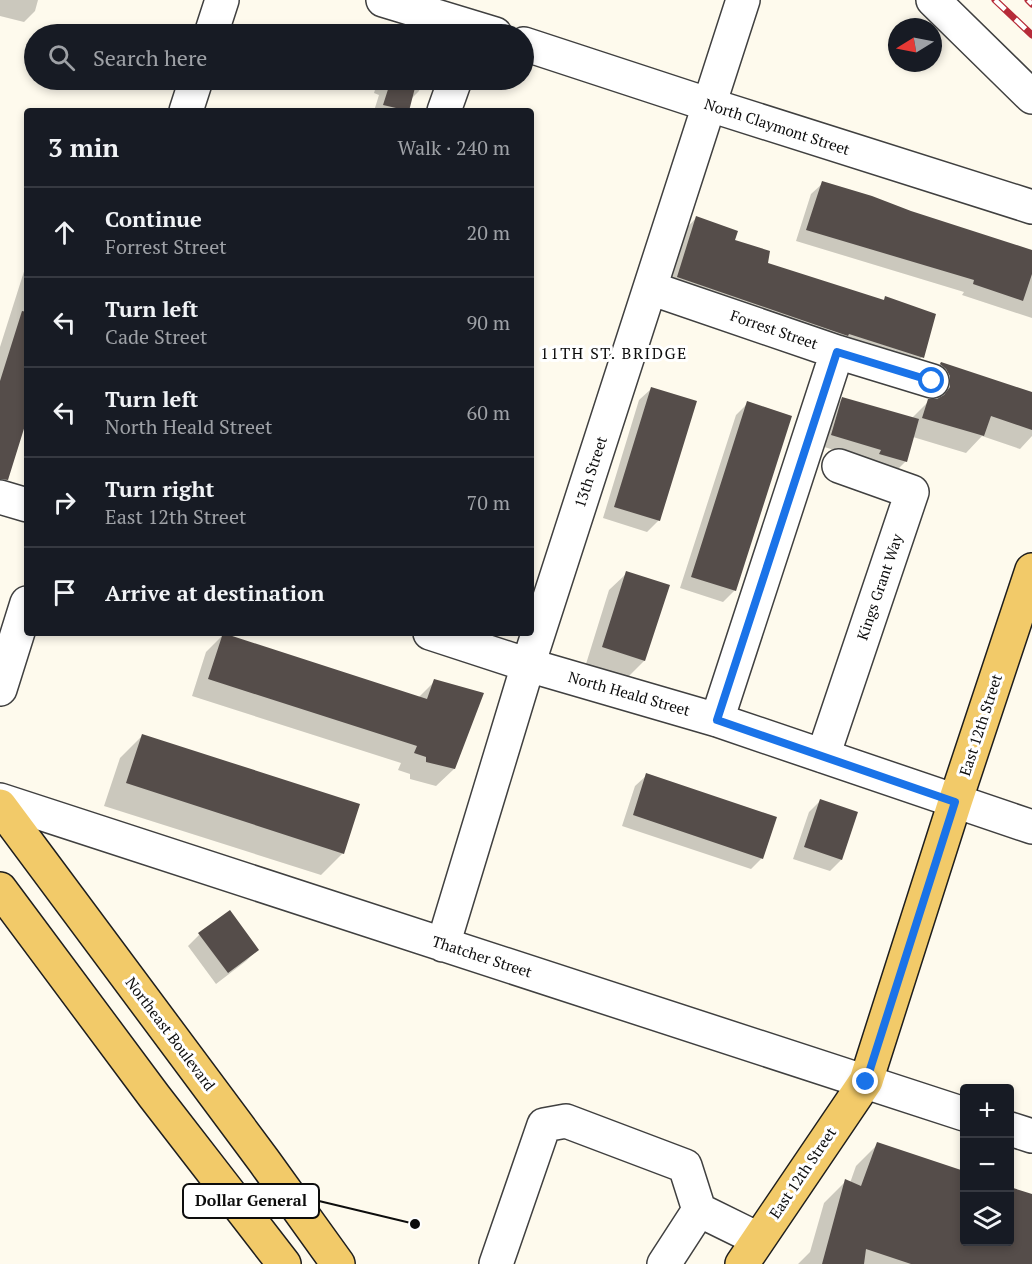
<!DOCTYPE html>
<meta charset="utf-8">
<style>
:root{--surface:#171b24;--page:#20242c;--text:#f1f3f6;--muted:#9ea1a6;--line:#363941}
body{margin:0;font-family:"PT Serif",serif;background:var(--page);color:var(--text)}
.controls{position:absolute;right:18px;bottom:18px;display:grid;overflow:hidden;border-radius:6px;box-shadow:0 3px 9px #0003}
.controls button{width:54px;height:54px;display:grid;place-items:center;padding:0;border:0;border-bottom:2px solid var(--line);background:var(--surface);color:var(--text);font:30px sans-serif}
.compass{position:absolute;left:888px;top:18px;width:54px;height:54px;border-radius:50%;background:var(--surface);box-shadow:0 3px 9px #0003;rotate:260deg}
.stop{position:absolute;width:18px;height:18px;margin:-14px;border:4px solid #1a73e8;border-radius:50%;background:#fff}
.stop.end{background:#1a73e8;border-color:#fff;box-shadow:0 2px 6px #0008}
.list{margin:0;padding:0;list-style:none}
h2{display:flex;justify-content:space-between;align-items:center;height:78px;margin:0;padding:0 24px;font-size:26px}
h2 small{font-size:20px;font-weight:400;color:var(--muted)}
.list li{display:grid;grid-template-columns:39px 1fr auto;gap:18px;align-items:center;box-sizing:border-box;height:90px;padding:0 24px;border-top:2px solid var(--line)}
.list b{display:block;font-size:22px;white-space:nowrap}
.list p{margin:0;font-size:20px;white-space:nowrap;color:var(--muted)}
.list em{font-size:20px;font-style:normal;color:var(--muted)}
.icon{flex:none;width:33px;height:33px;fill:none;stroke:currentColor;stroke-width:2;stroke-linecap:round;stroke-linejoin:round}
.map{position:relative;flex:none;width:1032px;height:1264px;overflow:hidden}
.search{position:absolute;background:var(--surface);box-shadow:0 3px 9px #0003;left:24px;top:24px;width:510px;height:66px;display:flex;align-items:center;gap:15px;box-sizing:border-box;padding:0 21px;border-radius:33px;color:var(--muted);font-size:22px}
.panel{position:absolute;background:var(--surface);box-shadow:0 3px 9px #0003;left:24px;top:108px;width:510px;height:528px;border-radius:6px}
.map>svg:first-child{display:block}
</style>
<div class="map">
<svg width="1032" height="1264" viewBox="0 0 1032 1264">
<rect width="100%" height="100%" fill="#fefaed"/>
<!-- shadow -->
<path fill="#0003" d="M0,0h38l-3,11 -11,11 -24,-6z
M378,80h44l-3,11 -9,9 -2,11h-34l5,-16 -5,-2z
M823,183l209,69v66l-70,-23 2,-3 -168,-51 15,-47z
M696,218l70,46 116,37 4,-3 36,59 -16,16 -244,-80 19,-59z
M27,262v152l-27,51v-118z
M941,363l91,31v42l-12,13 -38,-13 -16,17 -53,-16 -7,24 -12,12 -24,-12 -49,-15 10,-36 11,-11 69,20 18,-18h4v-7l-9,-13z
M651,389l8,131 -12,12 -44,-14 36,-118z
M748,403l-13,187 -12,12 -43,-14 56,-173z
M627,573l17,88 -17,17 -41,-14 23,-74z
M223,635l195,63 17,-17 19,88 -18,17 -26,-7v-5l-12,-4 3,-7 -209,-67 14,-44z
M142,736l201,117 -22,22 -217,-69 16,-48z
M647,775l115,83 -11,11 -129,-43 13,-40z
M820,801l21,59 -11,11 -37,-12 16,-47z
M199,935l58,15 -11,11 -30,23 -28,-38z
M878,1144l86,29v69h46v-54l22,8v68h-234l12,-12 14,-49 22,-22 4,2 6,-17z"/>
<!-- building -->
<path fill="#554d4a" d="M391,80h26l-8,31 -26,-6z
M822,181l50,15 39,15 121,39v24l-9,27 -50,-17 1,-4 -168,-50z
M696,216l42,15 -3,9 35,11 -2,12 116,37 1,-4 51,18 -12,44 -75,-24 -1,2 -171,-59z
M22,311l5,1v107l-19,61 -8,-1v-98z
M941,362l91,30v38l-41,-14 -7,20 -62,-18 6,-19h9l7,-4 6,-8v-11l-4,-7 -6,-5z
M651,387l46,14 -37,120 -46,-14z
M842,397l77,22 -12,43 -28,-8 2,-4 -50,-15z
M747,401l45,15 -56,175 -45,-14z
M626,571l44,14 -25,76 -43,-14z
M223,633l204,66 7,-20 50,14 -29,76 -29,-7v-5l-12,-4 3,-7 -209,-67z
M142,734l218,70 -16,50 -218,-71z
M646,773l131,44 -14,42 -130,-44z
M820,799l38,13 -16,48 -38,-13z
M230,910l29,40 -31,23 -30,-40z
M877,1142l87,29v71h46v-55l22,7v70h-121l-45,-15 -2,15h-42l23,-85 16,7z"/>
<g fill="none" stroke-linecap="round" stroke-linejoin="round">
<defs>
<path id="minor" d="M383,0l112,34
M933,0l99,97
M211,34l11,-34
M524,44l186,61 322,102
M186,111l10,-31
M444,111l11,-31
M650,288l187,64 95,29
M0,497l27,8
M430,633l98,32 189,55 315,107
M0,689l27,-86
M717,720l120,-368
M823,756l89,-264 -73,-26
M0,800l964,314
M443,945l85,-280 215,-665
M1010,1129l22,7
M496,1264l48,-139 22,-4 119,45 14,44
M664,1264l35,-54 59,29"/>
<path id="major" d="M0,806l264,355 74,103
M0,889l154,207 130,168
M742,1264l124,-183 89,-279 77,-232"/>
</defs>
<!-- minor casing -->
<use href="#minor" stroke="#404040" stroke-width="36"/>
<!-- major casing -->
<use href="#major" stroke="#1e1e1e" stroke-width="36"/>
<!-- minor -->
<use href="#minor" stroke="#fff" stroke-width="33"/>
<!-- major -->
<use href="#major" stroke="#f2ca69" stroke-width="33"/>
<defs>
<path id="rail" d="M995,0l37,35
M1028,0l4,4"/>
</defs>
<!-- rail casing -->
<use href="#rail" stroke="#b62b39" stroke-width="7"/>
<!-- rail -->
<use href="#rail" stroke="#fff" stroke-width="4.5" stroke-dasharray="14" stroke-linecap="butt"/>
</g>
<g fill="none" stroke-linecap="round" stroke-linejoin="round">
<!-- route -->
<path stroke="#1a73e8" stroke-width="8" d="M866,1082l89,-280 -238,-82 120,-368 95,29"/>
</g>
<g text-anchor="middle" stroke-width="6" stroke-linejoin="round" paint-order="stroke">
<!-- street labels -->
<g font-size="15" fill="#0d0d0d" stroke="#fff">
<text transform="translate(777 127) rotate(18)" y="5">North Claymont Street</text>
<text transform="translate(774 330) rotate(19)" y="5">Forrest Street</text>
<text transform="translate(591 472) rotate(-72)" y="5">13th Street</text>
<text transform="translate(880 587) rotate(-71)" y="5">Kings Grant Way</text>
<text transform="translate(629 694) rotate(16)" y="5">North Heald Street</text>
<text transform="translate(981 725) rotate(-72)" y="5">East 12th Street</text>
<text transform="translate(482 957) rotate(18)" y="5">Thatcher Street</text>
<text transform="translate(170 1034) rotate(53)" y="5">Northeast Boulevard</text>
<text transform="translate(803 1173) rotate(-56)" y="5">East 12th Street</text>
</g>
<!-- neighbourhood labels -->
<g font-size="16" letter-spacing="1.5" fill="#0d0d0d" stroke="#fff">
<text x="614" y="359">11TH ST. BRIDGE</text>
</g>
</g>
<!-- callouts -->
<path fill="none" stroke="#0d0d0d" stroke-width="2" d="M415 1224L319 1201"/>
<circle fill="#0d0d0d" stroke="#fff" stroke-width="2" cx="415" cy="1224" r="6"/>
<rect fill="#fff" stroke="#0d0d0d" stroke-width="2" x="183" y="1184" width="136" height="34" rx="6"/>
<g font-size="16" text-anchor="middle" font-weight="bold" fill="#0d0d0d">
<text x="251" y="1206">Dollar General</text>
</g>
</svg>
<div class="controls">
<button>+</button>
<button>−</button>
<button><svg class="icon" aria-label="layers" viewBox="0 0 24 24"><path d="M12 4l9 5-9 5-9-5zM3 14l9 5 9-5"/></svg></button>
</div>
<svg class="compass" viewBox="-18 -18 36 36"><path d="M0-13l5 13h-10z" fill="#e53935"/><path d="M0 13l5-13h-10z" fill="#9ea1a6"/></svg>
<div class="stop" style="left:932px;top:381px"></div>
<div class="stop end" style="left:866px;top:1082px"></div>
<div class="search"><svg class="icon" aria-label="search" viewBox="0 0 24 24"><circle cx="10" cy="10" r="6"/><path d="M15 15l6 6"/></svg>Search here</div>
<section class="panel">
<h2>3 min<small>Walk · 240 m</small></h2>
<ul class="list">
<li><svg class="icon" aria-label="ahead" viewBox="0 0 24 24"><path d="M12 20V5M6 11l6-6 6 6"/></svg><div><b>Continue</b><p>Forrest Street</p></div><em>20 m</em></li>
<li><svg class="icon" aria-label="left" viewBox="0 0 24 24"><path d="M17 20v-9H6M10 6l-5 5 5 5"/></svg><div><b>Turn left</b><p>Cade Street</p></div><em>90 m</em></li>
<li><svg class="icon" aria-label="left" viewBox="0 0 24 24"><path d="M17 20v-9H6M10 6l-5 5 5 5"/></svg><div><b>Turn left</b><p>North Heald Street</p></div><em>60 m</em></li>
<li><svg class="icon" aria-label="right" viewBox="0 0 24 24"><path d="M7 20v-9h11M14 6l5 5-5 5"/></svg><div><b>Turn right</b><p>East 12th Street</p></div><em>70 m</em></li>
<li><svg class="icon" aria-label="arrive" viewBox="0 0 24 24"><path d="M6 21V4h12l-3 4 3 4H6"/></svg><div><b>Arrive at destination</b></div></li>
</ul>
</section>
</div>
